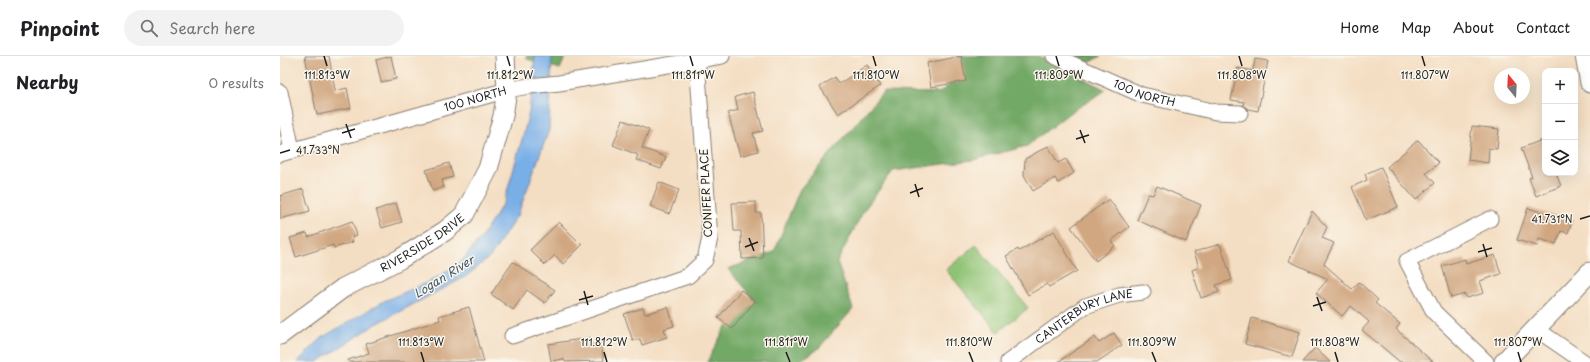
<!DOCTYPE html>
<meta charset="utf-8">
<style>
:root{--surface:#fff;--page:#f2f2f2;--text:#202124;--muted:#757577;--line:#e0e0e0}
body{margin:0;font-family:"Playpen Sans",sans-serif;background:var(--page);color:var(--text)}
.controls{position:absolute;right:12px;top:12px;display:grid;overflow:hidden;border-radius:8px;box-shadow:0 4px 16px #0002}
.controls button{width:36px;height:36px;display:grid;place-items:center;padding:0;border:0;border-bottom:1px solid var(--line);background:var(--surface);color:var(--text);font:20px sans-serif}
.compass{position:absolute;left:1214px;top:12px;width:36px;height:36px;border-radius:50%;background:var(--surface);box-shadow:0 4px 16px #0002;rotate:342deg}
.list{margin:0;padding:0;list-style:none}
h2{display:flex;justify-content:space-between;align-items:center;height:52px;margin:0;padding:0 16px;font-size:17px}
h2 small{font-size:13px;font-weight:400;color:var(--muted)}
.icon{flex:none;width:22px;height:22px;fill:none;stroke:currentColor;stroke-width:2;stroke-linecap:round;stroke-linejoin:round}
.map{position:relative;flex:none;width:1310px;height:306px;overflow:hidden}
header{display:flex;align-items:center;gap:24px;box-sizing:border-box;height:56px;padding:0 20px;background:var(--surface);border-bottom:1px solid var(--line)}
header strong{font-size:19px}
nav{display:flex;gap:22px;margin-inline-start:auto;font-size:14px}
.search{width:280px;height:36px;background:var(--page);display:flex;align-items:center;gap:10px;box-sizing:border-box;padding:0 14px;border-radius:22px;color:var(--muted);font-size:15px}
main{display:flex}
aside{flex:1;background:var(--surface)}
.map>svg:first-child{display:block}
</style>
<header>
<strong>Pinpoint</strong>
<div class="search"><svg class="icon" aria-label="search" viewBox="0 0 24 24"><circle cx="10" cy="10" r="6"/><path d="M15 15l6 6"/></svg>Search here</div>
<nav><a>Home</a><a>Map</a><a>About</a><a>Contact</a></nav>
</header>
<main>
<aside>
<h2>Nearby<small>0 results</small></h2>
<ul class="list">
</ul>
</aside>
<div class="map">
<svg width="1310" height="306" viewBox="0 0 1310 306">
<rect width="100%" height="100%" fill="#fbf7ec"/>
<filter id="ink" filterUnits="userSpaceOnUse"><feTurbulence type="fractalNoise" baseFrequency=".025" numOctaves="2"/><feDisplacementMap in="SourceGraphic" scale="8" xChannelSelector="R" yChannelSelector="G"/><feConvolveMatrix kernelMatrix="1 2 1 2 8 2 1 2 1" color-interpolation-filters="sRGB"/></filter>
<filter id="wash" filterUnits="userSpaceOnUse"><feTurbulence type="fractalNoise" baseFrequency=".012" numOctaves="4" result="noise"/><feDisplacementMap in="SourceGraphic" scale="16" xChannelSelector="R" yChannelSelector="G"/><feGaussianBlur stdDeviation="0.9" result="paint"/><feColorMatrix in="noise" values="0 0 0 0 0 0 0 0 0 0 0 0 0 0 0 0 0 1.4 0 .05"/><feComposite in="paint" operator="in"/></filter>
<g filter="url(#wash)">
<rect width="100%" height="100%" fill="#f4dec3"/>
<!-- green -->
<path fill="#8fc375" stroke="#567048" d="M696,189l52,63 -30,24 -52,-62z"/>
<!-- forest -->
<path fill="#73a966" stroke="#486241" d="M246,0h40l-6,13 -33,-10z
M677,0h81l68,34 -38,24 -41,32 -54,14 -80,11 -29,39 -27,52 16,47 -36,41 -20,12h-90l18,-34 31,-26 -28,-33 46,-17 26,-63 83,-97 56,1 18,-14z
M793,0h28l-15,8z"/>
<!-- water -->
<path fill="#79afe7" stroke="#4a6682" d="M255,0h17l-3,74 -31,84 -27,42 -26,21 -87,46 -56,36 -3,3h-22l26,-25 61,-36 49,-21 28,-18 20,-24 23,-36 19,-66 6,-24z"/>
<g id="blocks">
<!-- building -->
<path fill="#d1a781" d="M25,0h24l6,35 12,-3 4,20 -34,7z
M111,0l5,23 -15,3 -5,-22z
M681,0l5,25 -35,6 -4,-24z
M975,3l13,2 -10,50 -10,-2 -5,-4 1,-3 -13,-2 7,-32 15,3z
M587,9l13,21 -42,28 -18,-27 15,-10 4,7z
M473,36l10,39 -10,2 5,18 -18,5 -12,-43 10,-3 -3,-13z
M343,64l26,10 -7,18 24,9 -5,12 -25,-9 2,-5 -25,-10z
M1192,70l27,3 -2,20 -8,-1 -1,15 -20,-3z
M1265,83v34h11l5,13 -25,10 -7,-18 3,-1 -11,-29z
M1138,84l21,23 -13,10 9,10 -19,17 -29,-33z
M768,90l10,17 8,-4 8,14 -16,10 -3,-5 -22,13 -9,-16 1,-16z
M169,107l4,14 -11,3 2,7 -11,4 -7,-21z
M1101,111l17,40 -32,13 -14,-33 15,-7 -2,-6z
M379,126l20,8 -10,24 -19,-8z
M877,130l44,19 -15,37 -49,-22 11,-26 5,1z
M23,133l7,22 -30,8v-23z
M829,143l20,28 -18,14 4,5 -19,15 -25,-34z
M476,146v11h5l2,45 -21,1 -1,-28h-7l-2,-28z
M116,147l6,19 -20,6 -6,-18z
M1248,152l44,13 -4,12 -7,-2 -5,13 -17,-5 -2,7 -20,-6z
M1032,155l15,16 -5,11 12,5 -10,21 28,25 7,-7 19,18 -3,3 25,21 -4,5 37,33h-33l-38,-32 7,-8 -18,-16 -9,10 -26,-23 12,-14 -39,-18z
M72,165l5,14 -5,2 1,5 -19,6 -1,-3 -37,12 -6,-19 17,-5 1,4z
M279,166l23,23 -19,19 -8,-9 -10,10 -15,-15z
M774,175l23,40 -28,16 -2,-3 -19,11 -22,-39 12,-7 1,2z
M940,188l12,36 -16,5 3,7 -18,6 -9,-28 7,-3 -5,-15z
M1215,199l6,19 -21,7 4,12 -17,5 -2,-4 -14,4 -9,-32 23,-7 1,5z
M233,206l42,28 -10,13 -18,-13 -14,20 -22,-16z
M461,234l14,11 -23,28 -14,-11z
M189,251l15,55h-135l-1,-2 21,-7 -3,-9 74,-24 -1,-4z
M388,251l6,19 -10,3 3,8 -25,8 -2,-6 -7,2 -9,-27 19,-6 2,6z
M972,262l48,14 -8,25 -47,-13z
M834,277l8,12 -25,17h-39l37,-25 4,6z
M309,282l2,7 10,-2 3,18 -39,1 -1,-3 -13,2 -3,-17z
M1035,292l15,14h-28z"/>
</g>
</g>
<g filter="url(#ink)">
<use href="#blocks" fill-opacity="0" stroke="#887d70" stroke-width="1"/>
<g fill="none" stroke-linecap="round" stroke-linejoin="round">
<defs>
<g id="minor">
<path id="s1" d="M774,0l88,39 74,17 24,1"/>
<path d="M0,36l12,58"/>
<path id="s2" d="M0,98l227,-64 22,-4 30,-3 163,-27"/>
<path d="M1256,273l48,33"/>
<path d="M232,280l176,-60 17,-16 5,-22 -13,-177"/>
<path id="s3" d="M728,306l77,-56 34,-11 24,-3"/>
<path d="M1206,306l-52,-50 -27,-51 83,-42"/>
</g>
<g id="tertiary">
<path d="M1305,0l5,27"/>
<path id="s4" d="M0,279l63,-47 57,-29 45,-28 19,-16 24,-46 15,-53 4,-26 -2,-34"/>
<path d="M1224,306l86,-90"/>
</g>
</defs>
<!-- minor casing -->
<use href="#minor" stroke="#887d70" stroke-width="17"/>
<!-- tertiary casing -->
<use href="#tertiary" stroke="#887d70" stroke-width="21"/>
<!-- minor -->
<use href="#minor" stroke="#fff" stroke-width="15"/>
<!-- tertiary -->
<use href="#tertiary" stroke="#fff" stroke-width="19"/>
</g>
</g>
<!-- ticks -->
<path fill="none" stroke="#1c1c1c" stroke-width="1.5" d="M44,0l3,10M227,0l3,10M410,0l3,10M593,0l3,10M776,0l3,10M959,0l3,10M1142,0l3,10M66,68l5,14M800,74l5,13M62,77l13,-4M796,83l13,-4M0,97l10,-3M635,128l4,13M630,137l13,-5M1300,163l10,-3M469,182l5,13M1203,188l4,13M465,191l13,-5M1198,196l14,-4M304,235l4,14M1037,241l5,14M299,244l14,-4M1033,250l13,-4M141,296l3,10M324,296l3,10M506,296l4,10M689,296l4,10M872,296l4,10M1055,296l3,10M1238,296l3,10"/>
<g text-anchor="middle" stroke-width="3" stroke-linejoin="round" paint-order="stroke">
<!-- street labels -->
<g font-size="11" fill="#1c1c1c" stroke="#fbf7ec">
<text dy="4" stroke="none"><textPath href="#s1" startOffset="98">100 NORTH</textPath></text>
<text dy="4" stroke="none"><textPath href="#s2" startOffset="203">100 NORTH</textPath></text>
<text transform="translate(426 137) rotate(-93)" y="4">CONIFER PLACE</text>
<text dy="4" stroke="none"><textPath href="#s4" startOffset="170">RIVERSIDE DRIVE</textPath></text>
<text dy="4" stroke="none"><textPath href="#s3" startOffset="90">CANTERBURY LANE</textPath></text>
</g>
<!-- water labels -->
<g font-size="12" font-style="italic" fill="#41576d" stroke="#fbf7ec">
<text transform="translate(164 221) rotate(-32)" y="4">Logan River</text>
</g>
</g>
<g font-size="10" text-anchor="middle" fill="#1c1c1c" stroke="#fbf7ec" stroke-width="3" stroke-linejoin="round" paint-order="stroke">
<text x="962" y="23">111.808°W</text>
<text x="1145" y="23">111.807°W</text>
<text x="47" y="23">111.813°W</text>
<text x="230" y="23">111.812°W</text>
<text x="413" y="23">111.811°W</text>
<text x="596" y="23">111.810°W</text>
<text x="779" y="23">111.809°W</text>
<text x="38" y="98">41.733°N</text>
<text x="1272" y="167">41.731°N</text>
<text x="141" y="290">111.813°W</text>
<text x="324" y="290">111.812°W</text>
<text x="506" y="290">111.811°W</text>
<text x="689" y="290">111.810°W</text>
<text x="872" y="290">111.809°W</text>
<text x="1055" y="290">111.808°W</text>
<text x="1238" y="290">111.807°W</text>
</g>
</svg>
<div class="controls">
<button>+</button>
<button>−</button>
<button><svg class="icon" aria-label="layers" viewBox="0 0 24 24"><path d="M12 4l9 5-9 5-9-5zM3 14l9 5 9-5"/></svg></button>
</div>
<svg class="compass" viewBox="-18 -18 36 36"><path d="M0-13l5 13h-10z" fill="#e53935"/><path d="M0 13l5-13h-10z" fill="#757577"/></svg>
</div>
</main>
